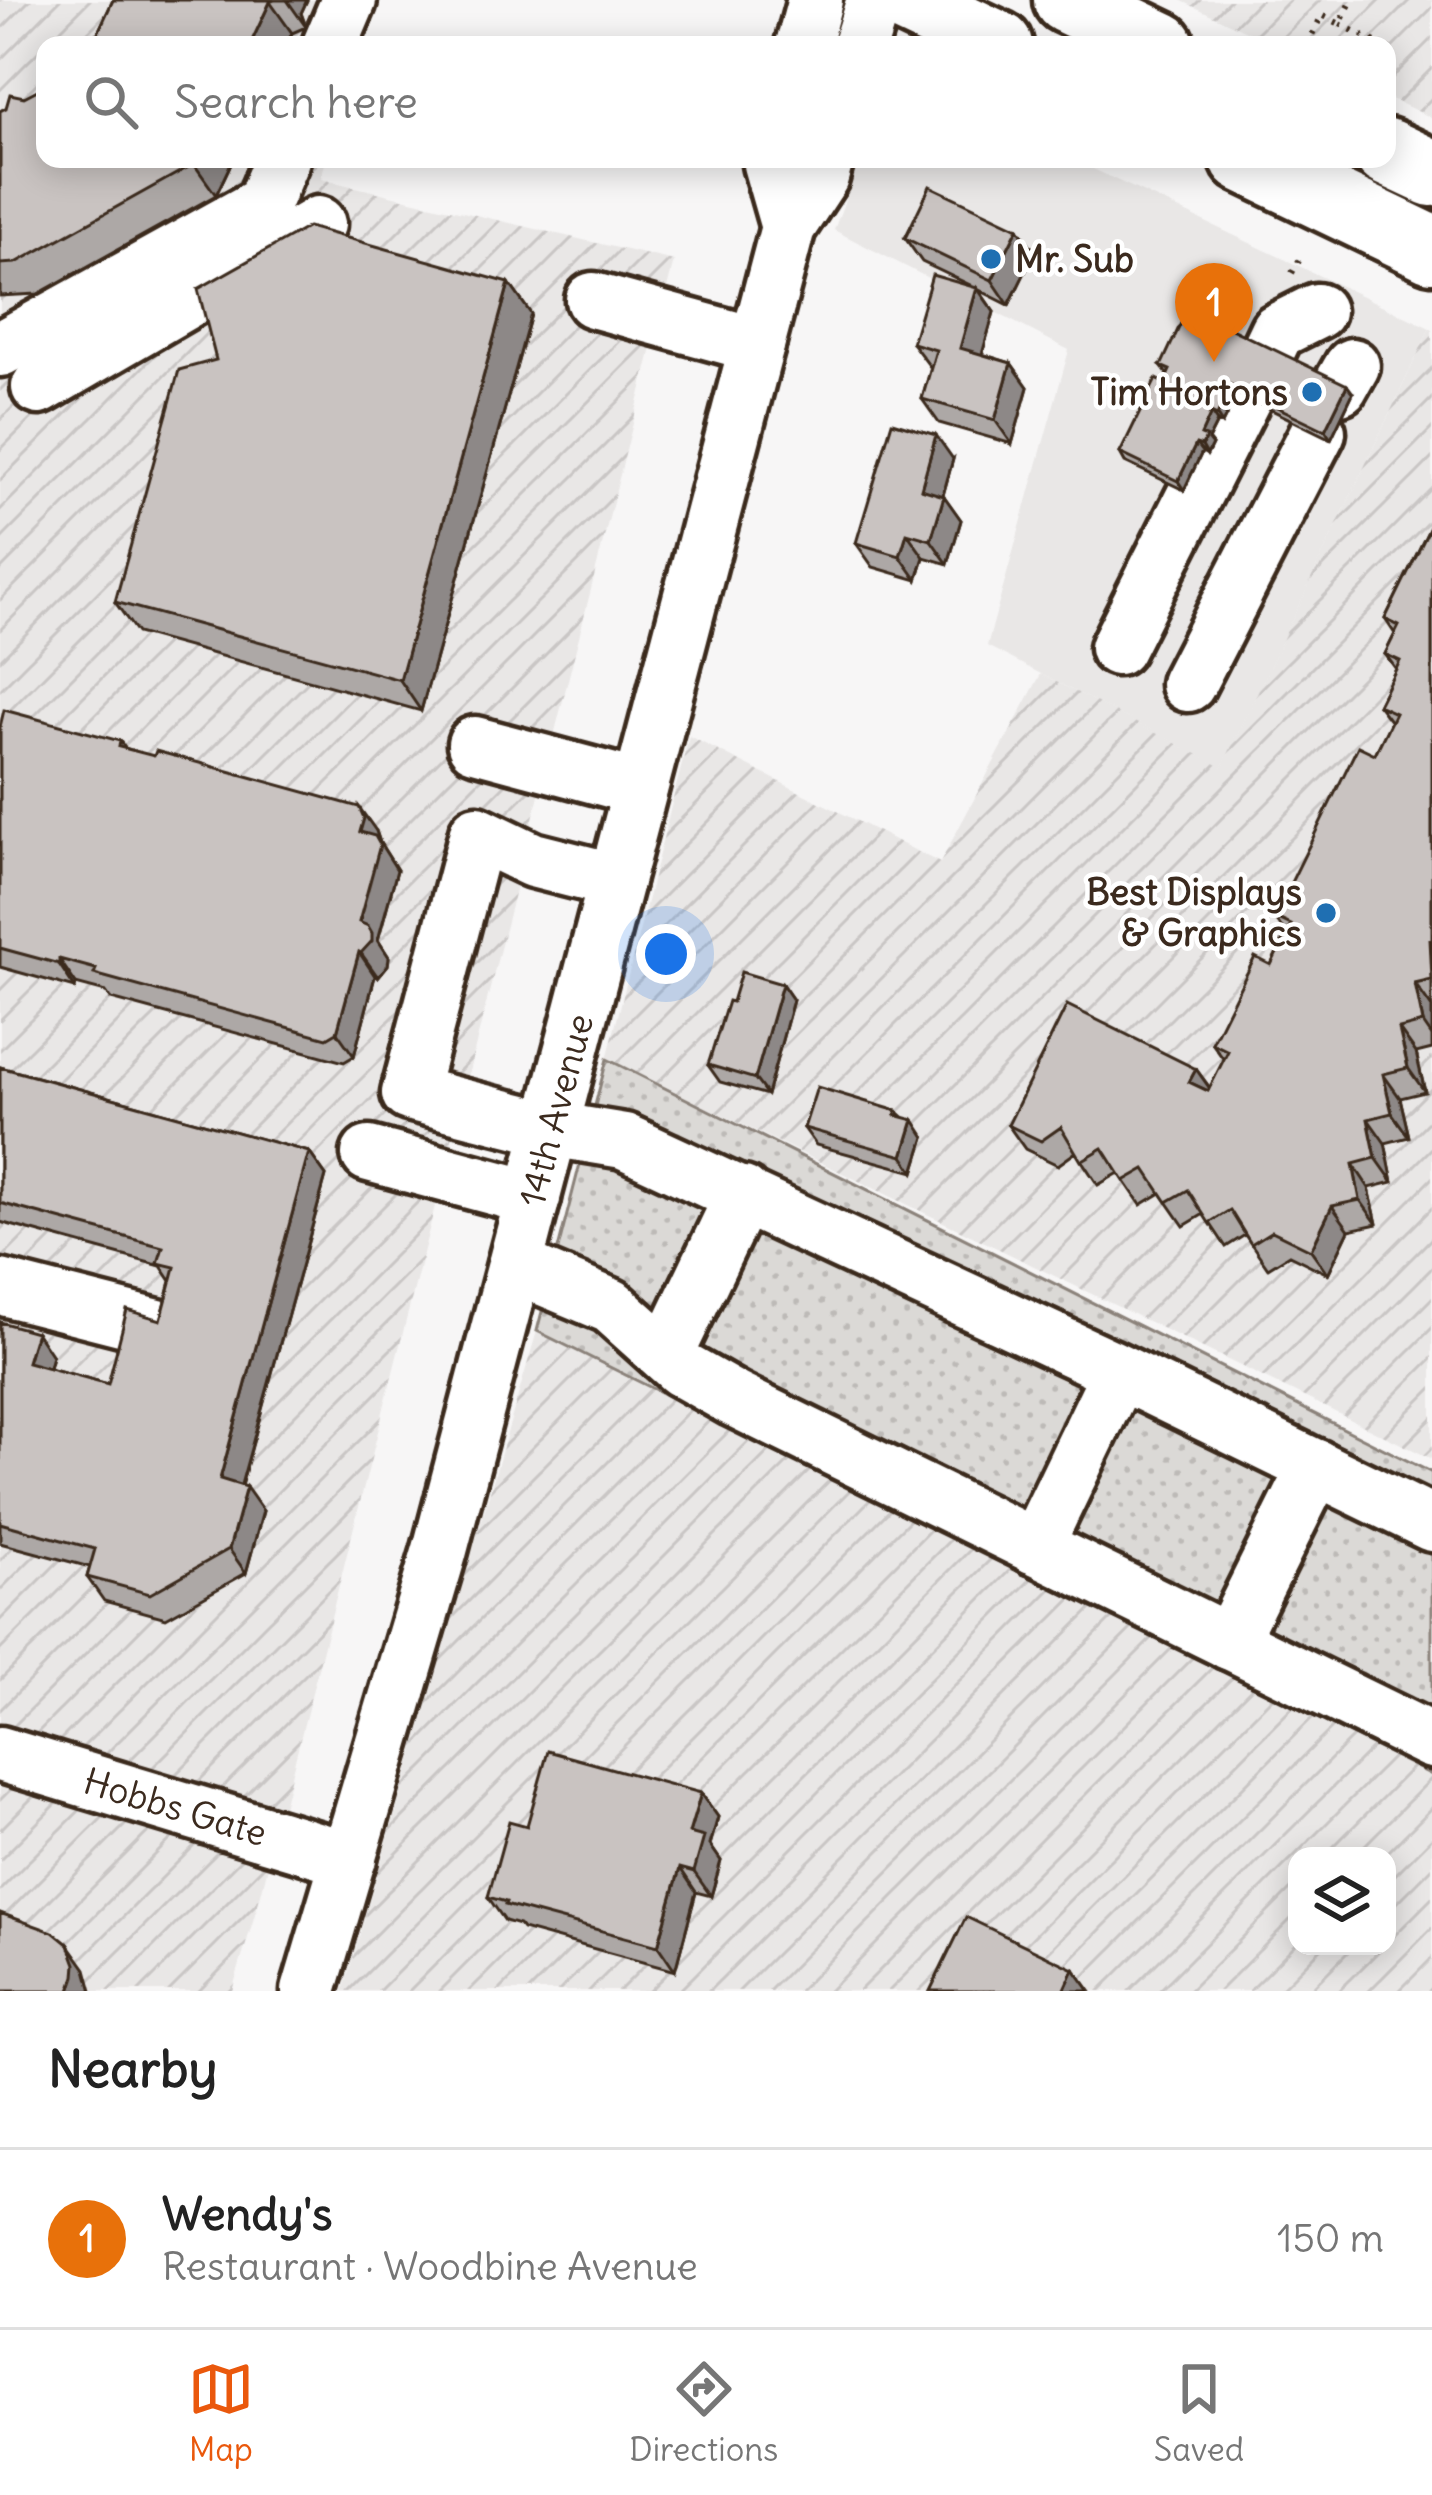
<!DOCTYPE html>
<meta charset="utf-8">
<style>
:root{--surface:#fff;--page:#f2f2f2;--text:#222;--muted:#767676;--line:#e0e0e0;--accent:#ea580c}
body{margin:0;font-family:Delius,sans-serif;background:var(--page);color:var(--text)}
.controls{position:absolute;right:36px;bottom:36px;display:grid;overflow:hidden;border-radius:24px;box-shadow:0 6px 30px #0003}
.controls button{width:108px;height:108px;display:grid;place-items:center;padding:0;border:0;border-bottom:3px solid var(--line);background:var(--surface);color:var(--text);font:60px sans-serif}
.you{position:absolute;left:666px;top:954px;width:42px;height:42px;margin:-30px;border:9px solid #fff;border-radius:50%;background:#1a73e8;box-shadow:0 0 0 18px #1a73e833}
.badge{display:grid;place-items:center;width:78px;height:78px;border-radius:50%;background:var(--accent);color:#fff;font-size:39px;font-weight:700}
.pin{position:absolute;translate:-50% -99px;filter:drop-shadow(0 3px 6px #0008)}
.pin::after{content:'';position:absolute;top:63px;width:42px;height:36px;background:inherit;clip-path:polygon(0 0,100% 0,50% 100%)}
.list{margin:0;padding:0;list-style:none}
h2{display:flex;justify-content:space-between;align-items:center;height:156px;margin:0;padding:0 48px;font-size:51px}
h2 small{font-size:39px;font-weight:400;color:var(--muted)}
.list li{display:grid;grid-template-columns:78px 1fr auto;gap:36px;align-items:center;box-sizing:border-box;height:180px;padding:0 48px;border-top:3px solid var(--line)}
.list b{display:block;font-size:45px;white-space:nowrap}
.list p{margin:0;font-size:39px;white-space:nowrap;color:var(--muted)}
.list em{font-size:39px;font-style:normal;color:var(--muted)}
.icon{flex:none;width:66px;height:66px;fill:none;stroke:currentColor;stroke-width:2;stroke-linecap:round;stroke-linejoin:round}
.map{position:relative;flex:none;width:1432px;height:1991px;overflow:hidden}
.search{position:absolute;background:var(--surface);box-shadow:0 6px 30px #0003;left:36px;right:36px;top:36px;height:132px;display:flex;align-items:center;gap:30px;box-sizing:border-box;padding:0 42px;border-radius:24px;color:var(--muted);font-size:45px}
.sheet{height:336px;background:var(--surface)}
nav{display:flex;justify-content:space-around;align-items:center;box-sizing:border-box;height:168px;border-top:3px solid var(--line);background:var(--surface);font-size:33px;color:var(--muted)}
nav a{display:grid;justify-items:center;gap:6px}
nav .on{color:var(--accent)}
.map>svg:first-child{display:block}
</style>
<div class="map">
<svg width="1432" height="1991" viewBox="0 0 1432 1991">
<defs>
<pattern id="industrial-furrows" width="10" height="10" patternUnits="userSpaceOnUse" patternTransform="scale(3)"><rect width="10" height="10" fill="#e9e7e6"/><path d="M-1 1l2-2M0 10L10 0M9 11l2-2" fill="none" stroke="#c9c6c5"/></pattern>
<pattern id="grass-dots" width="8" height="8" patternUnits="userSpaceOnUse" patternTransform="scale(3)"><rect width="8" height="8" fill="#dbd9d6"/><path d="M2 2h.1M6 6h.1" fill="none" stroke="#bdbab7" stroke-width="1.8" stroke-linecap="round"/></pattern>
</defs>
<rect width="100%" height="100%" fill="#f7f6f6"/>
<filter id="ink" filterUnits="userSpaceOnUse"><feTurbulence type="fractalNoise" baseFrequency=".00833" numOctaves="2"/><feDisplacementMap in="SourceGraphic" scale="24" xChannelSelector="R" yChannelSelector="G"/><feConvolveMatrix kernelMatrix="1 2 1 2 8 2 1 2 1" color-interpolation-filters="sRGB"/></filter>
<g filter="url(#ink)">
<!-- built -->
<path fill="#e9e7e6" d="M860,159h212l358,169 -208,440 -235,-122 82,-296 -235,-120z"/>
<!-- industrial -->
<path fill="url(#industrial-furrows)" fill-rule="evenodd" d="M0,0h377l-15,45h-317v114h281l-5,20 353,82 -413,1633 -29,97h-232z
M1180,0h252v118l-45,-21v-52h-111z
M1430,328l2,1v1130l-825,-400 82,-323 251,127 101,-189 181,93z
M537,1331l895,444v216h-1089zM1297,1856h90v90h-90z"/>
<!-- grass -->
<path fill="url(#grass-dots)" stroke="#8b827a" stroke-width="3" d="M607,1059l825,414v302l-895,-444z"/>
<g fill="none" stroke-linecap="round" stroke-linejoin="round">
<defs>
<g id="minor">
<path d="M330,45l19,-45"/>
<path d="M803,45l12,-45"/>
<path d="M860,45l14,-45"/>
<path d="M772,159l-2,5 18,63"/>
<path d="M593,300l164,45"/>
<path d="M0,349l263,-145 19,-45"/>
<path d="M1267,352l10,-21 40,-20"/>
<path d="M39,387l279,-163"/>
<path d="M1340,387l12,-21"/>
<path d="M1117,648l127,-251"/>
<path d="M1188,684l130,-252"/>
<path d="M475,744l165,44"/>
<path d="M616,881l-83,-21 -56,-27 -68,260 142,36 73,12 486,226 322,157"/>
<path d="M369,1154l164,44"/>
<path d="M515,1266l96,40 70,63 53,30 698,342"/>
<path d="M0,1287l161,41"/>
<path d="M666,1355l77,-161"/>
<path d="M1035,1547l84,-175"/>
<path d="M1229,1642l87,-175"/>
<path id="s1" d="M0,1754l349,105"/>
<path id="s2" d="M309,1991l131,-441 348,-1323 33,-50 5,-18"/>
</g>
<path id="major" d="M904,0l95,45
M1067,0l94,45
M1387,152l45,21
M1244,159l188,90"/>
</defs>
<!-- minor casing -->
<use href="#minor" stroke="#3b2a1e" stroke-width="63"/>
<!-- major casing -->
<use href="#major" stroke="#3b2a1e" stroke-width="75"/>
<!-- path -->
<path stroke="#3b2a1e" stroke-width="6" stroke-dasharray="3 9" stroke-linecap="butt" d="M1340,24l41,21
M1307,45l15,-30 18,9 12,-24
M1387,48l4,2 -4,8
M1292,273l9,-16"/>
<!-- minor -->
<use href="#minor" stroke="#fff" stroke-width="54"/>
<!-- major -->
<use href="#major" stroke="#fff" stroke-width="66"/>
</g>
<!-- wall -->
<path fill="#ada8a6" stroke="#3b2a1e" stroke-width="3" d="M113,0h194l-6,13 5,14 -14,6 -6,12h-205l-1,-2 16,-6z
M24,97l21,62h188l-17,36 -178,99 -38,2v-185z
M1018,228l17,24 -26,53 -30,-15 15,22 -12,42 29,9 17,24 -16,57 -73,-21 -17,-24 9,-31 -19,-25 58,-58 -48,-23 -17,-24z
M509,283l22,31 -110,397 -284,-78 -22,-31z
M1161,366l192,27 -22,46 -98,-48 -4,8 3,5 -10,20 -5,-2 -9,18 4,5 -5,10 -5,-3 -18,38 -59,-28 -5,-9 44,-70 4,-8z
M953,459l-10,36 18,25 -13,44 -24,-7 -7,23 -44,-13 -17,-24z
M1432,523v526l-16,4 9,39 -25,6 9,39 -24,6 8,39 -24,6 8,36 -28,6 -21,44 -39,-19 -21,13 -23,-33 -19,12 -22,-33 -20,12 -23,-33 -20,12 -22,-32 -21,12 -22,-33 -18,13 -33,-16 -17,-24 188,-56 14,19 14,-28 -12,-17 59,-78 15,-31 -12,-17 101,-163 16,-32 -13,-17 18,-36 -11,-15 10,-20 -10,-15z
M0,727l120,14 5,7 251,83 4,12 17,27 -19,70 11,17 -1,8 -10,12 -3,-1 -21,80 -10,6 -233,-63 -5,-7 -30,-8 -1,4 -75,-21z
M782,984l11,16 -26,95 -47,-13 -12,-17z
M0,1067l309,85 17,24 -85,310 22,25 -17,62 -80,45 -62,-17 -17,-24 3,-10 -90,-24v-221l52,34 -3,12 59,16 53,-64 10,-39 -10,-15 -161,-44z
M897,1111l28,26 -11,35 -98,-27 -12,-17z
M701,1793l17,24 -8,28 11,16 -10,35 -15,-4 -21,79 -153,-42 -3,-4 -14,-4 -17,-24 39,-71z"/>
<!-- shaded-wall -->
<path fill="#8d8887" stroke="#3b2a1e" stroke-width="3" d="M287,0h20l-6,13 5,14z
M270,2l22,31 -6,12h-36z
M196,159h37l-17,36 -22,-31z
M1018,228l17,24 -26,53 -17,-25z
M509,283l22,31 -110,397 -21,-31z
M977,288l17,24 -17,60 -17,-24z
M1011,363l17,24 -16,57 -17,-24z
M1227,383l6,8 -4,8 3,5 -10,20 -5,-8 5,-22z
M1347,385l6,8 -22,46 -6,-9z
M1211,413l6,9 -9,18 4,5 -5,10 -5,-9 -1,-11z
M936,435l17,24 -15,54 -17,-24z
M1196,444l6,8 -18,38 -6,-9z
M944,496l17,24 -13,44 -17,-24z
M907,533l17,24 -7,23 -17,-24z
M359,807l17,24 4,12 17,27 -19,70 11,17 -1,8 -10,12 -17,-24z
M359,952l16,24 -21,80 -17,-24z
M59,959l17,25 -1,4 -16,-24z
M782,984l11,16 -26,95 -12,-16z
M1415,984l17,24v28l-9,-13z
M1399,1029l17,24 9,39 -17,-24z
M1196,1069l17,24 -24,-11z
M1383,1074l17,24 9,39 -17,-24z
M1368,1119l17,24 8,39 -17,-24z
M914,1120l11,17 -11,35 -11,-16z
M309,1152l17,24 -90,327 -16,-24z
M1353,1164l16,24 8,36 -17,-24z
M1332,1206l17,24 -21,44 -17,-24z
M36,1332l16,24 -8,30 -17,-24z
M246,1487l17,24 -17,62 -17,-24z
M701,1793l17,24 -8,28 11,16 -10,35 -17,-24 -5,-39z
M680,1868l16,24 -21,79 -17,-25z
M69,1945l17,24 6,22h-22z
M1074,1969l16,22h-26z"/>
<!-- building -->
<path fill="#c9c3c1" stroke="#3b2a1e" stroke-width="3" d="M113,0h161l-4,2 -20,43h-167l-3,-2 16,-6z
M45,86v73h151l-2,5 -178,99 -16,1v-153l6,-3 4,-14 14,3z
M930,186l88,42 -26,52 -87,-42z
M308,227l201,56 -109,397 -285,-78 64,-232 37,-10 -18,-71z
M932,275l45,13 -17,60 51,15 -16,57 -73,-21 14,-49 -24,-7z
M1188,308l159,77 -22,45 -98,-47 -5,11 4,1 -9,21 -6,-3 -10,22 5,2 -4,9 -6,-2 -18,37 -58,-28 36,-74 8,4 6,-13 -9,-4z
M892,422l44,13 -15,54 23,7 -13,44 -24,-7 -7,23 -44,-13z
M1432,523v415l-2,1 2,41 -17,4 8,39 -24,6 9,39 -25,6 9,39 -24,6 8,39 -23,6 7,36 -28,6 -21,44 -39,-19 -21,13 -21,-34 -21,13 -21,-33 -21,12 -22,-33 -21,12 -21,-33 -22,13 -20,-34 -20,14 -33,-16 59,-120 129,64 -7,13 19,9 20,-40 -16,-8 43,-86 16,8 20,-40 -17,-8 84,-171 17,8 20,-41 -17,-8 22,-44 -15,-7 14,-28 -14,-7z
M4,710l116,31 -1,6 35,9 2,-5 203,56 5,11 -4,14 15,4 5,9 -21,77 9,4 4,7v8l-11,12 -2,-1 -22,80 -10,6 -233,-64 2,-5 -37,-10v5l-59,-16v-221z
M741,972l41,12 -27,95 -47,-14 20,-64 4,1z
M0,1067l309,85 -89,327 26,8 -17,62 -79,45 -63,-17 8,-28 -95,-26v-201l36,10 -9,30 81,22 19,-74 34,10 14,-53 -17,-4 5,-16 -163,-44z
M817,1087l80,24 -2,4 19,5 -11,36 -99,-28z
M548,1751l153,42 -12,40 15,4 -10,35 -14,-4 -22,78 -153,-41 1,-3 -18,-5 21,-76 18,5z
M0,1913l53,19 16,13 7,19 -1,12 -5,15h-70z
M966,1917l108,52 -10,22h-134z"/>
</g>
<!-- markers -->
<g fill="#1f6fb2" stroke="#fff" stroke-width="4.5">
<circle cx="991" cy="259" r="12"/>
<circle cx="1312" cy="392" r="12"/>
<circle cx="1326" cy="913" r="12"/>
</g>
<g text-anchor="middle" stroke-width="9" stroke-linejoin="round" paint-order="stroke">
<!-- poi labels -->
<g font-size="36" font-weight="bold" fill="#3b2a1e" stroke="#fff" text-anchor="end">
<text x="1015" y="272" text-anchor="start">Mr. Sub</text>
<text x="1288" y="405">Tim Hortons</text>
<text x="1302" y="905">Best Displays<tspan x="1302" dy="41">&amp; Graphics</tspan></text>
</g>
<!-- street labels -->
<g font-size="36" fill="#3b2a1e" stroke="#fff">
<text dy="13" stroke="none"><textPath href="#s2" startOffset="915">14th Avenue</textPath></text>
<text dy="13" stroke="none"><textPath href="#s1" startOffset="183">Hobbs Gate</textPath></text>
</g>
</g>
</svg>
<div class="controls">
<button><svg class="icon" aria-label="layers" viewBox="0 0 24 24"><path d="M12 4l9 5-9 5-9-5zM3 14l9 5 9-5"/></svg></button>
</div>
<div class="you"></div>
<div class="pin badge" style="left:1214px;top:362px;background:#e8710a">1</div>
<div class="search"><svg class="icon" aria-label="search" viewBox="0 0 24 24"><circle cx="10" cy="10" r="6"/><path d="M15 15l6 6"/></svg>Search here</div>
</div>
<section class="sheet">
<h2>Nearby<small></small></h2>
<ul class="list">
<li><span class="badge" style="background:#e8710a">1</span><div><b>Wendy's</b><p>Restaurant · Woodbine Avenue</p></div><em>150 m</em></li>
</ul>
</section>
<nav>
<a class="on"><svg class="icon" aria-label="map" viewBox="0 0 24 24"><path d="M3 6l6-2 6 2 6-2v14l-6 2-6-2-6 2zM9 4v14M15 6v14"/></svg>Map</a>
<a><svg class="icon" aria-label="directions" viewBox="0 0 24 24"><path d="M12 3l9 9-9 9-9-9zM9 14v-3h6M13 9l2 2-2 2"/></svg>Directions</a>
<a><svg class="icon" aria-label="saved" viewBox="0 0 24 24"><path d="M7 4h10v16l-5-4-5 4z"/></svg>Saved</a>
</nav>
